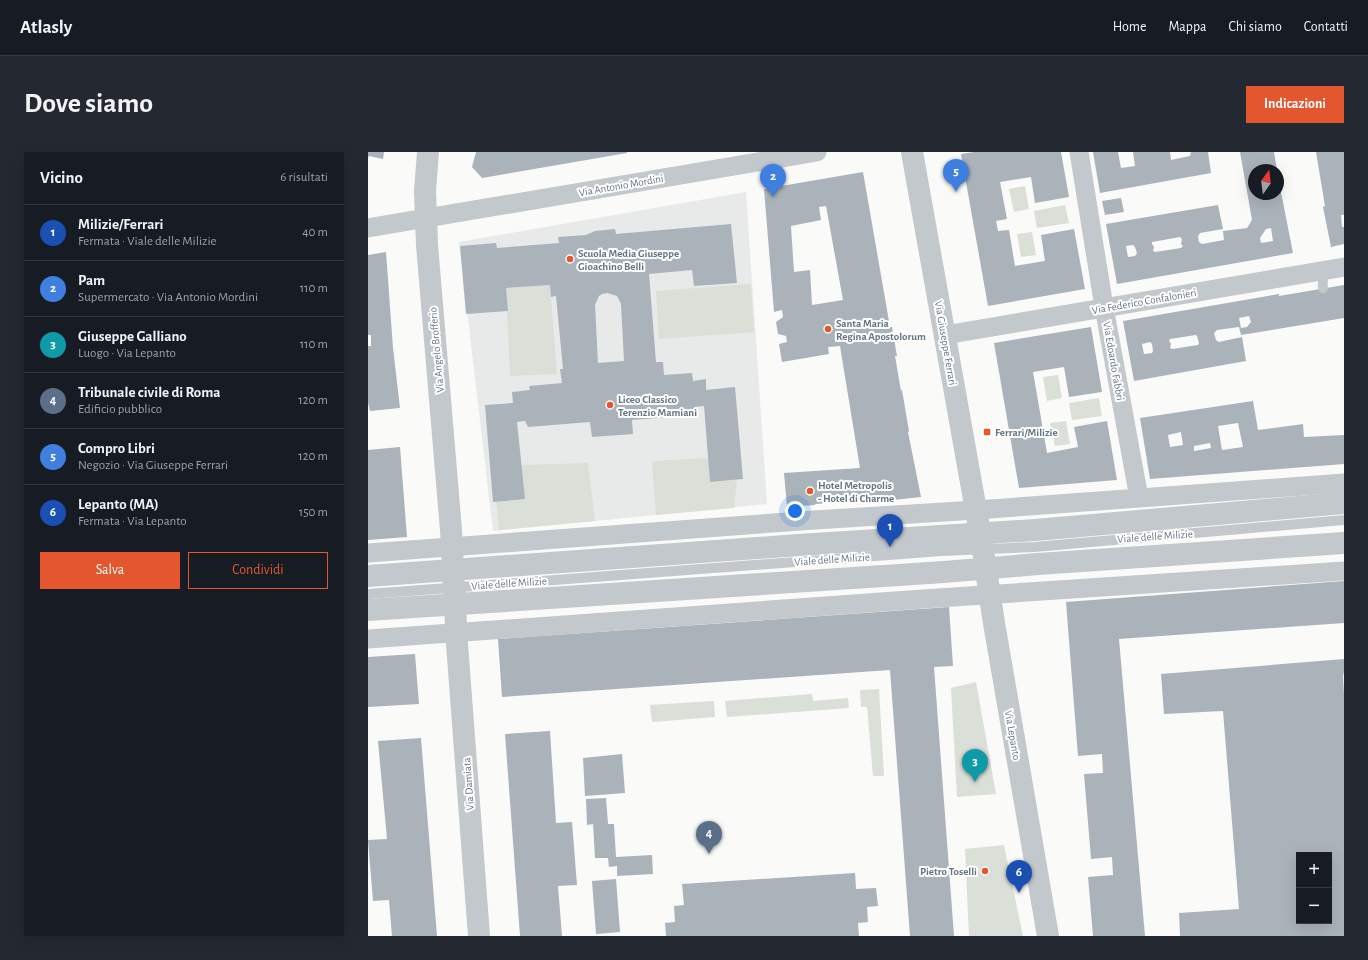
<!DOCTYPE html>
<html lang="it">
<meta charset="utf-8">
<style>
:root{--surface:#171b24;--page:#242831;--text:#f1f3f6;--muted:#9ea1a6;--line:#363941;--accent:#e4572e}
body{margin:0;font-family:"Alegreya Sans",sans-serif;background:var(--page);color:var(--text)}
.controls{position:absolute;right:12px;bottom:12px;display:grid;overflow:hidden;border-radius:0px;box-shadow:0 4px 16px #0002}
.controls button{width:36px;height:36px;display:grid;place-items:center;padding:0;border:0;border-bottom:1px solid var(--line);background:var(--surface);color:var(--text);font:20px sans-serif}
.compass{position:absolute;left:880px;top:12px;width:36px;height:36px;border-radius:50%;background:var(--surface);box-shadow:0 4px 16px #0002;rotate:14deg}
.you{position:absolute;left:427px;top:359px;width:14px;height:14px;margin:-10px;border:3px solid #fff;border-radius:50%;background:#1a73e8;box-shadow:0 0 0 6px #1a73e833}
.badge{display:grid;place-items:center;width:26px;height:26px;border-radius:50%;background:var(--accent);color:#fff;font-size:13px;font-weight:700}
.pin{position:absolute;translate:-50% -33px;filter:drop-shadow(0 1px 2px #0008)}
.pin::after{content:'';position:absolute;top:21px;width:14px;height:12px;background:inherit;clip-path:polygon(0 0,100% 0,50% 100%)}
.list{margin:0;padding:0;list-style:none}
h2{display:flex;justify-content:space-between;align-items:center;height:52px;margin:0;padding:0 16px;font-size:17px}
h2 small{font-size:13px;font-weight:400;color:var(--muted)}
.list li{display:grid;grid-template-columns:26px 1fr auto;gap:12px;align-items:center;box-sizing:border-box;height:56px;padding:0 16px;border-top:1px solid var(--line)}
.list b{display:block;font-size:15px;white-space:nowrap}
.list p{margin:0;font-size:13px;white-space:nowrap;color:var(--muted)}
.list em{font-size:13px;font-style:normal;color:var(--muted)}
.actions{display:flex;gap:8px;padding:12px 16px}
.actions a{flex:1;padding:9px 0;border:1px solid var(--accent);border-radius:0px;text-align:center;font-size:14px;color:var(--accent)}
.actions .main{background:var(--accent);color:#fff}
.map{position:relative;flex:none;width:976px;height:784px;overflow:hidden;border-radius:0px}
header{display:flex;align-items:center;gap:24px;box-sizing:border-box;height:56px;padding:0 20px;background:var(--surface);border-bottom:1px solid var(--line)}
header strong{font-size:19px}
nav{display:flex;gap:22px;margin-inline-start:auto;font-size:14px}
.intro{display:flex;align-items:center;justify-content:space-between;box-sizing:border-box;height:96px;padding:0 24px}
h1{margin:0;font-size:28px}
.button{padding:10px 18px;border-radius:0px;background:var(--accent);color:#fff;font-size:14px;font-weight:700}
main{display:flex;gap:24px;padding:0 24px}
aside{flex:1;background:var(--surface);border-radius:0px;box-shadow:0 4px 16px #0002}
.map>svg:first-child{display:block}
</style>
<header>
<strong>Atlasly</strong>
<nav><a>Home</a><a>Mappa</a><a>Chi siamo</a><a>Contatti</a></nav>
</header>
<div class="intro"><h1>Dove siamo</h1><a class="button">Indicazioni</a></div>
<main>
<aside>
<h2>Vicino<small>6 risultati</small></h2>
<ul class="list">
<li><span class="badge" style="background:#1a4fb4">1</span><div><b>Milizie/Ferrari</b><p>Fermata · Viale delle Milizie</p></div><em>40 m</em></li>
<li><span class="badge" style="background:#3f7fe0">2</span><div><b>Pam</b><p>Supermercato · Via Antonio Mordini</p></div><em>110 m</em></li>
<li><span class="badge" style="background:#0f9aa8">3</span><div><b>Giuseppe Galliano</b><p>Luogo · Via Lepanto</p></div><em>110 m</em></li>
<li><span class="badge" style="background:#5c6f8a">4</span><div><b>Tribunale civile di Roma</b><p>Edificio pubblico</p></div><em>120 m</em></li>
<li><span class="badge" style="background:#3f7fe0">5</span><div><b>Compro Libri</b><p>Negozio · Via Giuseppe Ferrari</p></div><em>120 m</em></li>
<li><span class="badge" style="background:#1a4fb4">6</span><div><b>Lepanto (MA)</b><p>Fermata · Via Lepanto</p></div><em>150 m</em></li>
</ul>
<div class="actions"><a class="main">Salva</a><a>Condividi</a></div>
</aside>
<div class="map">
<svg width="976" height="784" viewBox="0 0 976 784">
<rect width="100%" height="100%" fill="#fafaf8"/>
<!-- built -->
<path fill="#e8e9e9" d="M378,40l21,312 -274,27 -34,-289z"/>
<!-- green -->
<path fill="#dadfd7" d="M657,34l4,23 -15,3 -5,-23z
M697,53l4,18 -32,5 -3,-17z
M664,80l4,23 -15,2 -4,-23z
M383,132l3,48 -95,7 -3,-48z
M182,133l7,89 -47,2 -4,-88z
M690,223l4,23 -15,3 -4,-24z
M731,246l3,18 -30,4 -3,-17z
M698,269l4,23 -15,2 -5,-23z
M340,306l3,24 26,-2 -3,28 -78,7 -4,-54z
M220,311l7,58 -96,9 -3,-29 25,-36z
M608,530l20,112 -39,3 -6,-109z
M511,537l5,87h-11l-6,-69h-6l-1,-17z
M444,542l1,7 35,-3 1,10 -122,9 -2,-16z
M346,549l1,16 -63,5 -2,-17z
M636,693l19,91h-54l-4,-87z"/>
<!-- building -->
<path fill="#aab3b9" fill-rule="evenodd" d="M0,0h16l-1,7 -14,-3 -1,2z
M108,0h151v1l-145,25 -10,-11z
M606,0h87l8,45 -34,6 -4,-26 -31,5 7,37 -11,2 2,10 11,-1 6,36 30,-5 -4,-26 33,-6 11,60 -97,17 -27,-152z
M725,0h25l3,16 14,-2 -2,-14h37l1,8 19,-4 1,-4h17l3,21 -111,20z
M872,0h34l3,18h-23v24h24l1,-12 14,71 -176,31 -11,-60 112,-19 5,24 -23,4 -2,3 1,6 3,2 22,-4 -1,-9 24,-3 5,-8zM903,76l2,13 -12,2 -1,-5 6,-9zM812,85l2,2 -1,5 2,2 -2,2 -26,4 -2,-1 1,-4 -2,-3v-2zM765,93l2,2 2,6 -2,3 -7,1 -2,-11z
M948,0h28v63h-3l1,12h2v17l-13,3 -8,-40 2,-1z
M495,20l27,155h2l5,29h-2l6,35 1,-1 7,41 -1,1 13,65 -37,4v-1l-69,4v1l-28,2 -3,-34 76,-5 -20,-122 -12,1 1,7 -47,8 -3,-18 8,-2 -1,-6 -8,-2 -2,-12 7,-5 -1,-7 -8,2 -10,-123zM458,54l17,94 -31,5 -2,-35 -16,2 -3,-46 30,-6 -2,-13z
M753,46l3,14 -19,3 -3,-14z
M363,72l6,59 -43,3 -2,-16 -43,4 7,88h7l1,13 28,-2 1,8 13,-2v11l29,-3 8,92 -33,3 -6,-76 -9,1v8l-63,5 1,14 -41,3 -2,-15 -62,5 -3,-6 -8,1 8,77 -32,3 -8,-97 28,-2 -1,-11 18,-2 -1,-4 33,-3 -2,-14h3l-7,-73 -5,1 -1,-12 -44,3 2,23 -42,3 -6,-68 36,-3 1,5 62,-5 -1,-6 28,-2 9,-4 20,-2 1,5zM239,141l10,3 4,8 3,57 -26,2 -3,-58 4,-9 3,-2z
M18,100l7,96 7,60 -30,3 -2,-8v-57h3v-11h-3v-80z
M976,133v33l-103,17 -2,-8 -22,3 -3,3 2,7 3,2 23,-5 4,24 -112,20 -11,-60 156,-27v2zM881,164l2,6 -4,5 -6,1 -2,-10zM828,183l1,1 2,7 -1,2 -26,4 -2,-1 1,-4 -2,-3 1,-2zM782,190l2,2 1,7 -1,2 -8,1 -2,-10z
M723,175l11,65 -33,5 -5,-30 -31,5 14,81 31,-6 -4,-20 33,-6 10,59 -98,8 -25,-145z
M885,249l5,29 45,-6 1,13 40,-2v29l-194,15 -10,-61zM870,271l5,24 -21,3 -4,-24zM813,280l2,13 -13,2 -2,-12zM842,291l1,5 -17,3v-5z
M32,295l7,90 -39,3v-90z
M976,429v42l-225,16 26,297h-52l-5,-59 25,-2 -1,-18 -21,2 -7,-85 19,-1 -1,-19 -24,2 -12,-154z
M581,455l4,59 -19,1 20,269h-44l-20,-266 -388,27 -4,-58z
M47,502l4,50 -51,3v-50z
M976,507v13l-1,4 1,18v242h-164l-1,-23 60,-4 -16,-198 -59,3 -3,-40zM931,703h30v66h-30z
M182,579l6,92 16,-1 5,63 -19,1 4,50h-42l-15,-202z
M53,586l16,198h-45l-3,-36 -16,1 -5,-61 19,-1 -9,-98z
M254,602l3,39 -40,3 -2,-38z
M238,646l2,26h6l2,33 36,-2 1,19 -36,2v-10l-8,1 -1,-9h-13l-2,-34 -6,1 -1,-26z
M487,721l1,16 20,-1 2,18 -11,1 1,15 -10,1 1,13h-193l-1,-13 10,-1 -1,-16 10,-1 -2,-21z
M248,727l4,53 -24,2 -4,-53z"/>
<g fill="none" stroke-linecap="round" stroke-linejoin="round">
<!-- service -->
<path stroke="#c3c8cc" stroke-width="10" d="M955,136c-1,-8 0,-14 7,-19
M0,442l574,-43 92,-4 310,-27"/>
<!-- minor -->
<path stroke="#c3c8cc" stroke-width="19" d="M711,0l25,155 35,191
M0,76l449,-76
M577,183l399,-68
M0,401l446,-33 162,-10 368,-27
M0,487l555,-40 421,-28"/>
<!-- tertiary -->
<path stroke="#c3c8cc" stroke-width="22" d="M60,0l-3,39 2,54 24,285 6,114 22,292
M544,0l70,392 12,79 54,313
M0,424l431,-31 236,-15 309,-27
M0,458l576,-38 94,-8 306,-21"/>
</g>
<!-- markers -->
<g fill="#e4572e" stroke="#fff" stroke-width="1.5">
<circle cx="202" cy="107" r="4"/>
<circle cx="460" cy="177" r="4"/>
<circle cx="242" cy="253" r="4"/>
<rect x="615" y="276" width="8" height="8" rx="2"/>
<circle cx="442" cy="339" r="4"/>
<circle cx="617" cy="719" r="4"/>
</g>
<g text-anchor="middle" stroke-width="4" stroke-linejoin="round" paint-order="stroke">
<!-- street labels -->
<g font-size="11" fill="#657683" stroke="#fff">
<text transform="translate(253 33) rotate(-10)" y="4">Via Antonio Mordini</text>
<text transform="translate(776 149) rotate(-10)" y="4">Via Federico Confalonieri</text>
<text transform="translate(578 191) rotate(80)" y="4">Via Giuseppe Ferrari</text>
<text transform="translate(68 198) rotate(-95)" y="4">Via Angelo Brofferio</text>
<text transform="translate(746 209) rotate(80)" y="4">Via Edoardo Fabbri</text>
<text transform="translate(787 384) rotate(-4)" y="4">Viale delle Milizie</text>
<text transform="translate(464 407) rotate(-4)" y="4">Viale delle Milizie</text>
<text transform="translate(141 431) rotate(-4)" y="4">Viale delle Milizie</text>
<text transform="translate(645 583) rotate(80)" y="4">Via Lepanto</text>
<text transform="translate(100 632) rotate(-94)" y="4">Via Damiata</text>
</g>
<!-- poi labels -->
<g font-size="11" font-weight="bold" fill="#657683" stroke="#fff" text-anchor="start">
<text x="210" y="105">Scuola Media Giuseppe<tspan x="210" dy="13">Gioachino Belli</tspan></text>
<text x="468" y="175">Santa Maria<tspan x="468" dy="13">Regina Apostolorum</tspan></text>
<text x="250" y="251">Liceo Classico<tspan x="250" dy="13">Terenzio Mamiani</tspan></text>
<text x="627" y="284">Ferrari/Milizie</text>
<text x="450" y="337">Hotel Metropolis<tspan x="450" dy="13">- Hotel di Charme</tspan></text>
<text x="609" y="723" text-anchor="end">Pietro Toselli</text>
</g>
</g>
</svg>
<div class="controls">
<button>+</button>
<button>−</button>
</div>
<svg class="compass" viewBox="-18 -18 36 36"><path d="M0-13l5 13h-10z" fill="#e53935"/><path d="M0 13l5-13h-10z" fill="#9ea1a6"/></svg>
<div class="you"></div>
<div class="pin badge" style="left:522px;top:395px;background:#1a4fb4">1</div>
<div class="pin badge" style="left:405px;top:45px;background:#3f7fe0">2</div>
<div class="pin badge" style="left:607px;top:630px;background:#0f9aa8">3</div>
<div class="pin badge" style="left:341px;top:702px;background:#5c6f8a">4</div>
<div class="pin badge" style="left:588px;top:40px;background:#3f7fe0">5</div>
<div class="pin badge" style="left:651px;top:741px;background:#1a4fb4">6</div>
</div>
</main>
